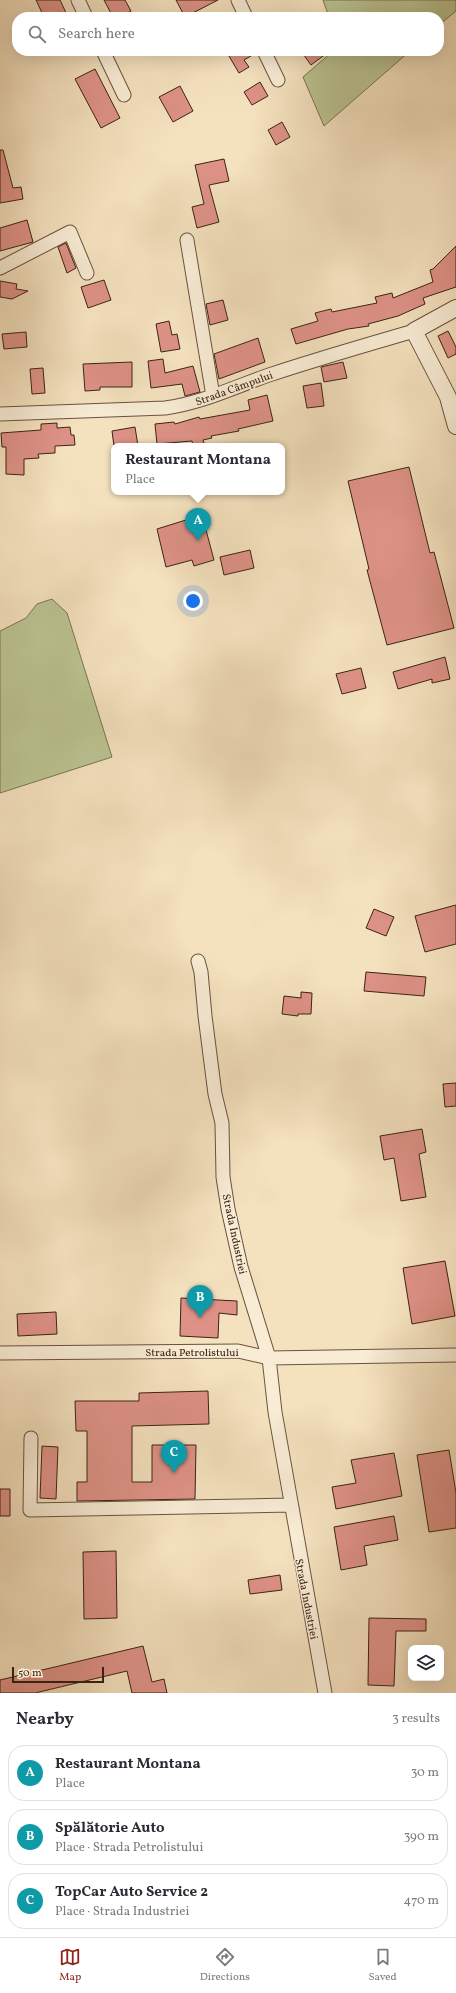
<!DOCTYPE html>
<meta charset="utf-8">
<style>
:root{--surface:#fff;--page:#f7f7f7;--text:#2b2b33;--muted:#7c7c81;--line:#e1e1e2;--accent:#8f2418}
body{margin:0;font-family:Vollkorn,serif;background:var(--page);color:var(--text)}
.controls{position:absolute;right:12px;bottom:12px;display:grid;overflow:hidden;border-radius:8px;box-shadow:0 4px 16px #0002}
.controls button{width:36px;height:36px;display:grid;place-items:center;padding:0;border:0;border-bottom:1px solid var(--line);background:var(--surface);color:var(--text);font:20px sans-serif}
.scale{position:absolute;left:12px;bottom:10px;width:92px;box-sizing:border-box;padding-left:4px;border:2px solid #3c2314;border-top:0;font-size:11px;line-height:14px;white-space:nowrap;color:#3c2314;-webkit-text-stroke:3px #f8ecd5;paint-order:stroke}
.you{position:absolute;left:193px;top:601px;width:14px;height:14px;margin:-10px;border:3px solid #fff;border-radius:50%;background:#1a73e8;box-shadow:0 0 0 6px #1a73e833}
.badge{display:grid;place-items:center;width:26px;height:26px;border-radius:50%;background:var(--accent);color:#fff;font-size:13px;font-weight:700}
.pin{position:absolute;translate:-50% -33px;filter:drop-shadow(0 1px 2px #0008)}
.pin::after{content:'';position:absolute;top:21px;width:14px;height:12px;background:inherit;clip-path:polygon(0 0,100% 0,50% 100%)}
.popup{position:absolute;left:111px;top:443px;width:174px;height:52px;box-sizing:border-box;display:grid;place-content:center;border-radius:8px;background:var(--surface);filter:drop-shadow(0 1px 3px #0005);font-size:13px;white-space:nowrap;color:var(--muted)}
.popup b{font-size:15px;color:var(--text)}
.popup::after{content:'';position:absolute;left:50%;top:100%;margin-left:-8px;border:8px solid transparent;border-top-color:var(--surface)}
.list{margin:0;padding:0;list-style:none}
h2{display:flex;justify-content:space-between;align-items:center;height:52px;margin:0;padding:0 16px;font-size:17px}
h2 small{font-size:13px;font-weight:400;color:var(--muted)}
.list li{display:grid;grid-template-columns:26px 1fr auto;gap:12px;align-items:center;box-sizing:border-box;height:56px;margin:0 8px 8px;padding:0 8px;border:1px solid var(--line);border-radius:16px}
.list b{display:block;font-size:15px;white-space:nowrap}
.list p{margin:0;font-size:13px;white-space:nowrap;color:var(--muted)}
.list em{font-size:13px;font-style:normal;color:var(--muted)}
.icon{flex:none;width:22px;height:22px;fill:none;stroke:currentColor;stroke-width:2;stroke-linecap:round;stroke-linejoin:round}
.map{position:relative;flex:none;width:456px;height:1693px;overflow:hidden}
.search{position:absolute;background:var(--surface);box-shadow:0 4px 16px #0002;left:12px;right:12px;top:12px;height:44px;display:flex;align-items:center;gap:10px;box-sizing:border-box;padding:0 14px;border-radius:16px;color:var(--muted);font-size:15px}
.sheet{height:244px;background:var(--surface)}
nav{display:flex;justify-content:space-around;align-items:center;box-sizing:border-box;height:56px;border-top:1px solid var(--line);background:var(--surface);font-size:11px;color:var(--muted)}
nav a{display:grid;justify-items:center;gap:2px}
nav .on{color:var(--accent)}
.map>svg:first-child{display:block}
</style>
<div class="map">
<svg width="456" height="1693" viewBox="0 0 456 1693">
<rect width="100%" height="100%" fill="#f4e1be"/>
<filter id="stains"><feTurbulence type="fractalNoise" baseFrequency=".005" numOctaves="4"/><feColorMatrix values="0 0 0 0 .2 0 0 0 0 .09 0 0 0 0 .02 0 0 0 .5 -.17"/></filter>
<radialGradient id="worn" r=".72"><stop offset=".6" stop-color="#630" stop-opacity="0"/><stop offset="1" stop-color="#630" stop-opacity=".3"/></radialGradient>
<!-- green -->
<path fill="#bbc392" stroke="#7c7353" d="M323,0h133v11l-17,14v-8h-110z
M333,51h77l-86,75 -21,-49z
M52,599l15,14 45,144 -112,36v-162l26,-13 11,-14z"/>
<!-- building -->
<path fill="#de9287" stroke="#3c2314" d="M36,0h24l8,17h-24z
M104,0h21l6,11 -11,6h-7z
M176,0h42l-33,17z
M226,51h30v2l-12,7 5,7 -10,6z
M301,51h29l-19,14z
M95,69l25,49 -19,10 -26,-49z
M260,82l8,14 -16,9 -8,-13z
M180,86l13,25 -20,11 -14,-25z
M282,122l8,15 -14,8 -8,-15z
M0,150h3l10,38 8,-1 2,12 -23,4z
M224,159l5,22 -20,4 10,37 -22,6 -5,-21 12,-3 -9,-39z
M27,220l6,22 -33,9v-23z
M66,243l10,25 -9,5 -9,-26z
M456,246v41l-33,11 2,6 -27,12 -30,8 1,2 -21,3 -52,15 -5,-15 27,-8 -3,-8 16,-4 1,3 45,-9 -2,-6 17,-4 1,5 40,-16 -3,-12 3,-1z
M104,280l7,20 -23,8 -7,-21z
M0,281l17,3 -1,5 12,2 -16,8 -12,-2z
M223,300l5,20 -18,5 -4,-21z
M169,321l3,14 5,-1 3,15 -19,3 -5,-28z
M448,331l8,16v7l-8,4 -10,-22z
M26,332l1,15 -23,2 -2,-15z
M258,338l7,24 -46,17 -5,-25z
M163,359l2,14 28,-7 7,26 -15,4 -3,-12 -31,4 -3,-27z
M132,362v25h-32v3l-15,1 -2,-27z
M343,362l4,16 -23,4 -3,-15z
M43,368l2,25 -13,1 -2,-25z
M321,383l3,23 -17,2 -4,-22z
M267,395l6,26 -35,8 1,2 -28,5 1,2 -9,2 2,6h-12l-1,-5 -35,3 -2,-20 19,-2 1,2 24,-7 1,2 50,-9 -2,-10z
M57,423v5l13,-1 1,8h3l1,10 -20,1v7l-17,1 1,4 -15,1v16l-18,-1v-27h-4l-1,-14 40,-3v-6z
M135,427l3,19h-24l-2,-15z
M409,467l21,86 4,-1 20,76 -67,17 -20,-75 2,-1 -21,-88z
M202,515l12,45 -20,6 -2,-6 -26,7 -9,-38z
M250,550l4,18 -30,7 -4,-18z
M445,657l5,22 -18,4v-4l-34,10 -5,-17z
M361,668l5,20 -24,6 -6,-20z
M456,905v39l-31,8 -10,-36z
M374,909l20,8 -8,19 -20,-8z
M366,972l60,5 -2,19 -60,-5z
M301,992l11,1 -1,21h-13v2l-16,-2 2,-18 17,2z
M456,1083v23l-11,1 -2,-23z
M422,1129l4,23 -7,2 7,43 -25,4 -7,-43 -10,2 -4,-24z
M445,1261l10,55 -43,8 -9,-56z
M181,1298l56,3v14l-18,-2 -1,25 -38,-2z
M56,1312l1,22 -39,2 -1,-22z
M208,1391l1,33 -77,2v56h20v-37h44l-1,54 -118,2v-19h10v-51h-11l-1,-30h64v-8z
M42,1446l16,1 -2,52 -16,-1z
M449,1450l7,43v35l-27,4 -12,-77z
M394,1453l8,43 -66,13 -4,-22 24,-4 -5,-23z
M0,1489h10v27h-10z
M394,1516l4,24 -34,6 3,19 -26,5 -7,-43z
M116,1551l1,67 -33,1 -1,-67z
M280,1575l2,15 -32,4 -2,-14z
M369,1618l57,1v12h-30l-2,55 -26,-1z
M143,1646l9,36 12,-3 3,14h-35l-5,-22 -92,22h-35v-13z"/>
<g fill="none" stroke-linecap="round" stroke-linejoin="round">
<defs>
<path id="minor" d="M78,0l8,17
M238,0l8,17
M103,51l21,44
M264,51l14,29
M187,240l26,156
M0,268l70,-36 17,41
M0,414l165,-6c37,-5 69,-21 104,-33 48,-16 97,-30 145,-44
M198,961l3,11 4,44 10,78 7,29 1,54 5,32 13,58 28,91 6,54 50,281
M0,1353l238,-2 31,7 187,-3
M31,1438l-1,72 260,-5"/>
<path id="tertiary" d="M456,308l-42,23 34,66 8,29"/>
</defs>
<!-- minor casing -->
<use href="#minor" stroke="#6a523e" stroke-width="15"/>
<!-- tertiary casing -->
<use href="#tertiary" stroke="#6a523e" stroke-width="18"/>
<!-- minor -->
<use href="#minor" stroke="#f8ecd5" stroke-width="13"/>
<!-- tertiary -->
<use href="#tertiary" stroke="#f8ecd5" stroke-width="16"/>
</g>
<g text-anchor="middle" stroke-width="3" stroke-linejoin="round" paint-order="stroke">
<!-- street labels -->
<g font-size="11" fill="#3c2314" stroke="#f8ecd5">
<text transform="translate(234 388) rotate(-20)" y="4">Strada Câmpului</text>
<text transform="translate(235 1234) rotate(78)" y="4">Strada Industriei</text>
<text x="192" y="1356">Strada Petrolistului</text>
<text transform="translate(307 1599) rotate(79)" y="4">Strada Industriei</text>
</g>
</g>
<rect width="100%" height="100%" filter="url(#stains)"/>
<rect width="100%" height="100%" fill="url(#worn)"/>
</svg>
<div class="controls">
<button><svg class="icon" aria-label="layers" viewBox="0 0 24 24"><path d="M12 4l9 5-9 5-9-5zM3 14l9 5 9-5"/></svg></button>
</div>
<div class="scale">50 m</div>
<div class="you"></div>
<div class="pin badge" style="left:198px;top:541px;background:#0f9aa8">A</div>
<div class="popup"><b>Restaurant Montana</b>Place</div>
<div class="pin badge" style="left:200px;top:1318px;background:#0f9aa8">B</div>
<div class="pin badge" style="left:174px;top:1473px;background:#0f9aa8">C</div>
<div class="search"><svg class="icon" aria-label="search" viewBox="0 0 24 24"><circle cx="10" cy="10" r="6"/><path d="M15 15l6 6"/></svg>Search here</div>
</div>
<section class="sheet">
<h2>Nearby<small>3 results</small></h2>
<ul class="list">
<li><span class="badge" style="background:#0f9aa8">A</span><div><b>Restaurant Montana</b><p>Place</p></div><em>30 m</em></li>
<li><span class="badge" style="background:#0f9aa8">B</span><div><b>Spălătorie Auto</b><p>Place · Strada Petrolistului</p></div><em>390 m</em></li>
<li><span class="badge" style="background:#0f9aa8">C</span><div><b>TopCar Auto Service 2</b><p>Place · Strada Industriei</p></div><em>470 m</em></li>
</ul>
</section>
<nav>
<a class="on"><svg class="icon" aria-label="map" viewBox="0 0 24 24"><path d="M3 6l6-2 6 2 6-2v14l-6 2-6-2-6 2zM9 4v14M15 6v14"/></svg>Map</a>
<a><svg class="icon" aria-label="directions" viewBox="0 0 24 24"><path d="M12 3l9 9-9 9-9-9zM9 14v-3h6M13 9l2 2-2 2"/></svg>Directions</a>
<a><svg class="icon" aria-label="saved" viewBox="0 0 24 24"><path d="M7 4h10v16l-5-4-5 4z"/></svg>Saved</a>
</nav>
